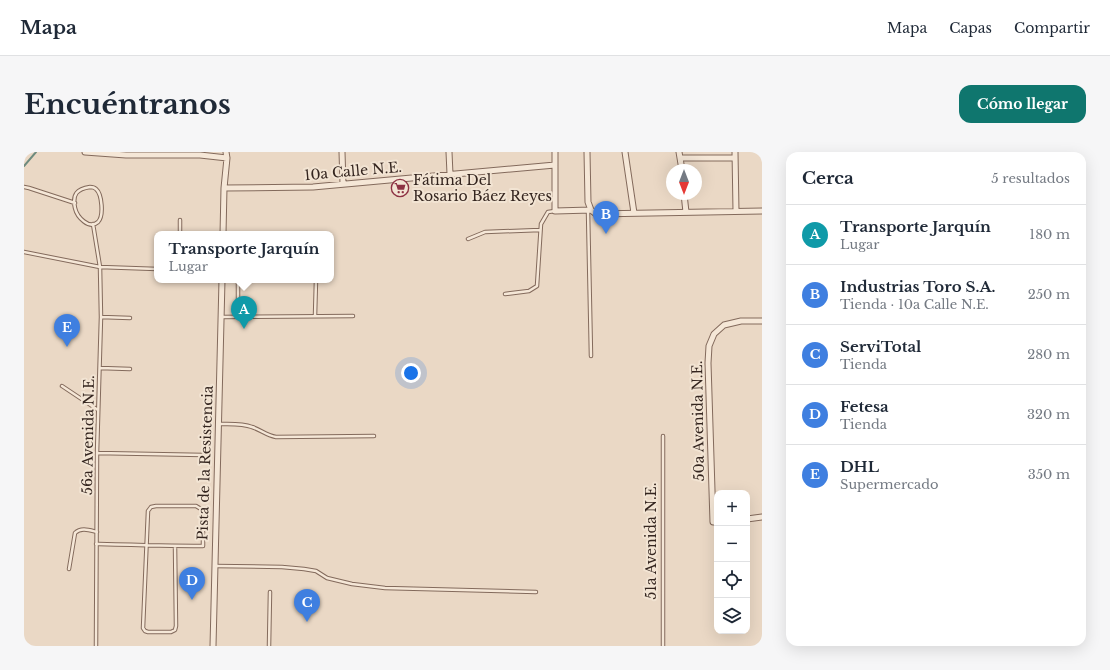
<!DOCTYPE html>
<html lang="es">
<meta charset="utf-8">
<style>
:root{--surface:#fff;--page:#f6f6f7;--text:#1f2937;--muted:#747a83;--line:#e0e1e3;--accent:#0f766e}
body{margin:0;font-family:"Libre Baskerville",serif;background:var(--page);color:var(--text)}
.controls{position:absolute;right:12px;bottom:12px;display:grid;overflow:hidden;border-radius:8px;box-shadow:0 4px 16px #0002}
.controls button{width:36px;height:36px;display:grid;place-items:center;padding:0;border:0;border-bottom:1px solid var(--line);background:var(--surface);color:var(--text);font:20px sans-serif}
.compass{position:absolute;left:642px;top:12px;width:36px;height:36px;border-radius:50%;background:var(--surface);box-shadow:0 4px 16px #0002;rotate:180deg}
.you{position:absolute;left:387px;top:221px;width:14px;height:14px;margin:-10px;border:3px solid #fff;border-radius:50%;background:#1a73e8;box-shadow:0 0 0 6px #1a73e833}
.badge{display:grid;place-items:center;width:26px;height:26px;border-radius:50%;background:var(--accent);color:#fff;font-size:13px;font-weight:700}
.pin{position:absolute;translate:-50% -33px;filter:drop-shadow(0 1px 2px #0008)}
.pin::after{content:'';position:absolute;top:21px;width:14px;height:12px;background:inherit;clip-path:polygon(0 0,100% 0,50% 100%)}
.popup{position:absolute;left:130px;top:79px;width:180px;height:52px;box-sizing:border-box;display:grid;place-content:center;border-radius:8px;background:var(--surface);filter:drop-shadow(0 1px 3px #0005);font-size:13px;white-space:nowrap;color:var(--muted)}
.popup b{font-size:15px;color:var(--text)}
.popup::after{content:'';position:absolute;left:50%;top:100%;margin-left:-8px;border:8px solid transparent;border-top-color:var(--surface)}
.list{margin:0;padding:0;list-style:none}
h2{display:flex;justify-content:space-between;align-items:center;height:52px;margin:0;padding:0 16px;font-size:17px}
h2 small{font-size:13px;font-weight:400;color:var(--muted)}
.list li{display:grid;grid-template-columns:26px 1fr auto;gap:12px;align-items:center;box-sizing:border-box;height:60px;padding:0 16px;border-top:1px solid var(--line)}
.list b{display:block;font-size:15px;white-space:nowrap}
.list p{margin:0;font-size:13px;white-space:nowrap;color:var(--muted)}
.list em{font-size:13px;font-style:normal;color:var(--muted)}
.icon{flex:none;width:22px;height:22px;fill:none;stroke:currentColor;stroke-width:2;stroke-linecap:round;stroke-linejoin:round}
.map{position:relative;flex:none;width:738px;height:494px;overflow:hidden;border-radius:12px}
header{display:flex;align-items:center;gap:24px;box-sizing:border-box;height:56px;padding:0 20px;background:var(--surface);border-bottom:1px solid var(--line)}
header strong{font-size:19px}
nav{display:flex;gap:22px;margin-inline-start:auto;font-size:14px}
.intro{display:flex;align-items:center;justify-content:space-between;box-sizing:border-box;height:96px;padding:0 24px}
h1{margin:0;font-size:28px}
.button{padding:10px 18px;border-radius:12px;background:var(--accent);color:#fff;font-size:14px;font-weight:700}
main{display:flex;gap:24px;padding:0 24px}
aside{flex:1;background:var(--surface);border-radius:12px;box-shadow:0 4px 16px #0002}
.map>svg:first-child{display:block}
</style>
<header>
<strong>Mapa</strong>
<nav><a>Mapa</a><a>Capas</a><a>Compartir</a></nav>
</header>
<div class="intro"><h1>Encuéntranos</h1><a class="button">Cómo llegar</a></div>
<main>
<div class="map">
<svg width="738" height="494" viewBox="0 0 738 494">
<rect width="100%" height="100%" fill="#ead8c5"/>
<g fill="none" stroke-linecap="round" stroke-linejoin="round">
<!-- stream -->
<path stroke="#6e8b7e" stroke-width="2" d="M0,14l12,-14"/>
<defs>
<path id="lane" d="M0,35l5,1 46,15
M66,35c3,0 4,0 6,2 6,5 8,27 2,33 -9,8 -21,-5 -23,-14 -3,-14 2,-19 15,-21z
M564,59l3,145
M69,72l7,43 1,50 -4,136 -1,193
M156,82v-14
M444,87l17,-7 55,-2
M0,100l76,15 57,2
M481,142l24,-3 8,-5 4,-62 7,-12 7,-1
M214,151v-23
M291,164l1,-36
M77,165l29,1
M197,165l132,-1
M76,216l30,1
M38,234l36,24
M195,272c10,0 23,-1 33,3 9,3 14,8 24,10l98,-1
M639,284v210
M73,301l106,2
M72,392c36,1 71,2 107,2v-33l-2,-4 -5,-3h-40l-5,1 -3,4 -5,117 2,3 3,1h23l4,-2 1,-4 -1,-80
M191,414l67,1 22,2 12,2 11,7 25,6 33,4 151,4
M45,417l6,-36c6,-6 14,-3 22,-1
M245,494l1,-54"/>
<path id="street" d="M61,0l41,3h74l27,3
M318,0l1,32
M425,0l1,22
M531,0v59l36,-1
M563,0l1,50 3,8 5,4 166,-3
M601,0l9,61
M655,0l3,18
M711,0l1,59
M656,6h55
M200,36l89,-1 242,-22
M660,42l2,18
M199,82l1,-46 3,-30 -1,-6
M723,367l15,-2
M693,370h-4l-5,-159 1,-17 5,-12 10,-9 17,-4h21
M189,494l9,-366"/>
</defs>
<!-- lane casing -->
<use href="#lane" stroke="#836a5c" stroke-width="4.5"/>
<!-- street casing -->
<use href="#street" stroke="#836a5c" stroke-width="7"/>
<!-- lane -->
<use href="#lane" stroke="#f5e7d7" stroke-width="2.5"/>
<!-- street -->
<use href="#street" stroke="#f5e7d7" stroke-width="5"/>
</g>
<!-- icons -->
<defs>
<symbol id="supermarket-ring" viewBox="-11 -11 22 22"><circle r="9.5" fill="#f2e4d3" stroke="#8d3243" stroke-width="1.5"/><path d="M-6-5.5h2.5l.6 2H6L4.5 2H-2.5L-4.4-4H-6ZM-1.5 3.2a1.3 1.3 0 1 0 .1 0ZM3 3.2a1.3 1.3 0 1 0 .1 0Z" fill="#8d3243"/></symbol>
</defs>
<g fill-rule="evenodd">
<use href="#supermarket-ring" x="366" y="26" width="20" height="20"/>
</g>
<g text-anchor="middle" stroke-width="4" stroke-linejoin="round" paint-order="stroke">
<!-- street labels -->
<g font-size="14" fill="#34251f" stroke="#f2e4d3">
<text transform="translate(329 19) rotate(-5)" y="5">10a Calle N.E.</text>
<text transform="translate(674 269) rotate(-91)" y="5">50a Avenida N.E.</text>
<text transform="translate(64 283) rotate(-89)" y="5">56a Avenida N.E.</text>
<text transform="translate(181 311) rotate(-88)" y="5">Pista de la Resistencia</text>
<text transform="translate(627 389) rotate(-90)" y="5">51a Avenida N.E.</text>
</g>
<!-- poi labels -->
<g font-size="14" fill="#34251f" stroke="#f2e4d3" text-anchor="start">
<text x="389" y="33">Fátima Del<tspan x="389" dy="16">Rosario Báez Reyes</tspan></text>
</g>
</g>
</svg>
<div class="controls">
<button>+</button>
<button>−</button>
<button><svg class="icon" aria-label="locate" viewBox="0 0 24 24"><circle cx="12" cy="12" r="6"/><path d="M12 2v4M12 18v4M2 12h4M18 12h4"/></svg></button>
<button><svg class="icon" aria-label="layers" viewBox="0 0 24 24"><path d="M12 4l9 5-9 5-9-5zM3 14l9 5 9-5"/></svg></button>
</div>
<svg class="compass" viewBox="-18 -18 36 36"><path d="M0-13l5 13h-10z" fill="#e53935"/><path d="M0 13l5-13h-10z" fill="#747a83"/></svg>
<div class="you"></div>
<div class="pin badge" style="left:220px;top:177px;background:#0f9aa8">A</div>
<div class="popup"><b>Transporte Jarquín</b>Lugar</div>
<div class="pin badge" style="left:582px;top:82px;background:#3f7fe0">B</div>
<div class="pin badge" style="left:283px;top:470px;background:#3f7fe0">C</div>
<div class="pin badge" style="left:168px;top:448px;background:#3f7fe0">D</div>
<div class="pin badge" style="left:43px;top:195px;background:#3f7fe0">E</div>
</div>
<aside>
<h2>Cerca<small>5 resultados</small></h2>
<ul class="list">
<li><span class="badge" style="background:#0f9aa8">A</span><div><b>Transporte Jarquín</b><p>Lugar</p></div><em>180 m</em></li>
<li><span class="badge" style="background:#3f7fe0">B</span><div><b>Industrias Toro S.A.</b><p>Tienda · 10a Calle N.E.</p></div><em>250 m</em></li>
<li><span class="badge" style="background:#3f7fe0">C</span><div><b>ServiTotal</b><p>Tienda</p></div><em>280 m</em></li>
<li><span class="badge" style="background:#3f7fe0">D</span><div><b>Fetesa</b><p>Tienda</p></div><em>320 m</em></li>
<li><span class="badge" style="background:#3f7fe0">E</span><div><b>DHL</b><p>Supermercado</p></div><em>350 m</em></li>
</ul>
</aside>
</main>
